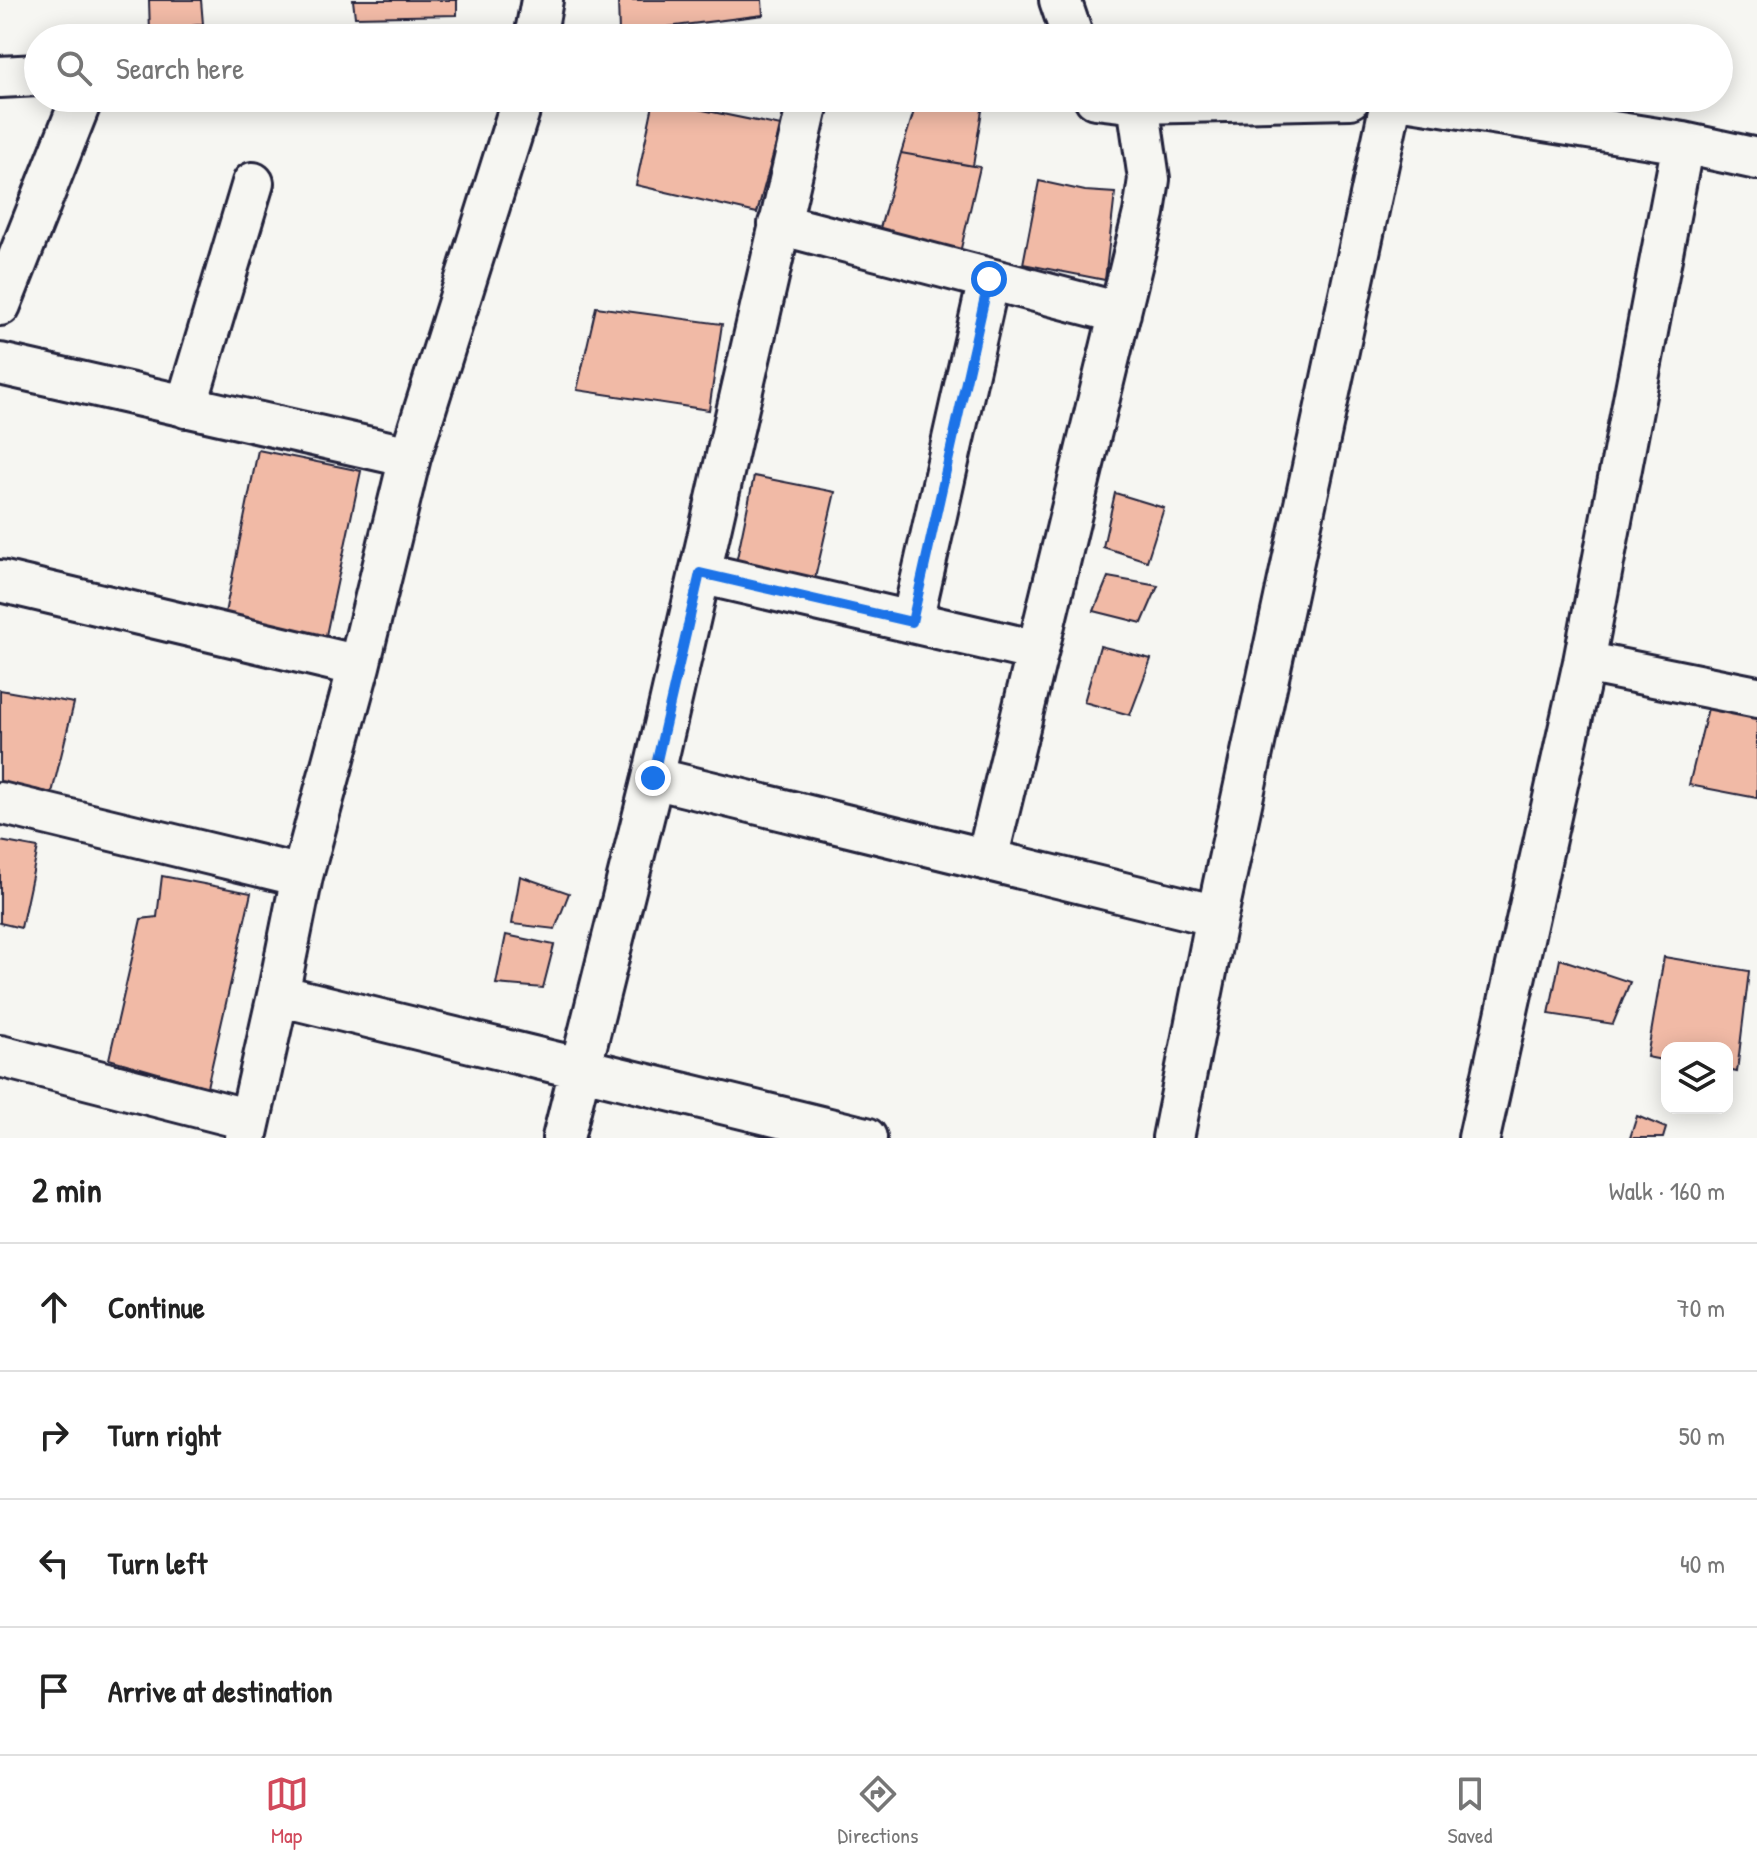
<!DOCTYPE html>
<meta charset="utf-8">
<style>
:root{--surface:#fff;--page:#f6f6f6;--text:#222;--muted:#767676;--line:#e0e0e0;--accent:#d1495b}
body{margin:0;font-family:"Patrick Hand",sans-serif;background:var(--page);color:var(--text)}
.controls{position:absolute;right:24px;bottom:24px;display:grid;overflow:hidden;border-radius:16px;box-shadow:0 4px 20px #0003}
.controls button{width:72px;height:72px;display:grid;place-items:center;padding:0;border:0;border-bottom:2px solid var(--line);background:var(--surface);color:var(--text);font:40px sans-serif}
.stop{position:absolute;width:24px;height:24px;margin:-18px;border:6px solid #1a73e8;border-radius:50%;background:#fff}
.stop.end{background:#1a73e8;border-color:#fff;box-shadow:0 2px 8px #0008}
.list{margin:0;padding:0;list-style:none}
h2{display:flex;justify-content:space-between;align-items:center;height:104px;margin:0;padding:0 32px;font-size:34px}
h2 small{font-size:26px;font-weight:400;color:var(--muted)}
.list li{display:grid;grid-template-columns:52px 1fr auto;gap:24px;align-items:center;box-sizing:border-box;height:128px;padding:0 32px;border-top:2px solid var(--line)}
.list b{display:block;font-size:30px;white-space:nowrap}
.list em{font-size:26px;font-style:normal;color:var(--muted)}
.icon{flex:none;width:44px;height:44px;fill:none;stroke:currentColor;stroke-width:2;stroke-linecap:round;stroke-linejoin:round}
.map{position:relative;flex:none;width:1757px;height:1138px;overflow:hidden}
.search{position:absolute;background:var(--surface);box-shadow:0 4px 20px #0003;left:24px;right:24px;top:24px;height:88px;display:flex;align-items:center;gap:20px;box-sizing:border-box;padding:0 28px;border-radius:44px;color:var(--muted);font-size:30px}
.sheet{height:616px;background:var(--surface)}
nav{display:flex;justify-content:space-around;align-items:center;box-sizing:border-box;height:112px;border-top:2px solid var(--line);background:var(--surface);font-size:22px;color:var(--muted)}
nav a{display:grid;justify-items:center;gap:4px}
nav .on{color:var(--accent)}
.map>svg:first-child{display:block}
</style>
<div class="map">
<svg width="1757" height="1138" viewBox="0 0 1757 1138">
<rect width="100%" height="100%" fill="#f6f6f2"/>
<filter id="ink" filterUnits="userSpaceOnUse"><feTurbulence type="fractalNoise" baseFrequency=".0125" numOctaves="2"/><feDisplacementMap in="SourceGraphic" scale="16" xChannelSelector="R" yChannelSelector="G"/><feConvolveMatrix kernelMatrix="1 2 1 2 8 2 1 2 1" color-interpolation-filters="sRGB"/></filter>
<g filter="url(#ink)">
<!-- building -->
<path fill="#f1baa6" stroke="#22223b" stroke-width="2" d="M149,0h52l2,24 -53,9z
M353,0h104v15l-102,2z
M618,0h144l1,15 -144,18z
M918,98h66l-11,68 -72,-13z
M654,100l127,26 -24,87 -121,-28z
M901,153l79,14 -21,90 -82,-18z
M1039,181l46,10 30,2 -10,87 -82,-16z
M596,307l126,17 -13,86 -132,-20z
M258,450l103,21 -36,169 -101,-22z
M754,476l81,16 -20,86 -79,-15z
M1115,493l49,15 -17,53 -44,-14z
M1108,577l50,9 -16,37 -48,-12z
M1100,646l51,13 -21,56 -46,-13z
M0,690l74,13 -22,90 -52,-11z
M1710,700l47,8v90l-68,-13z
M0,841l38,7 -17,80 -21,-5z
M162,876l89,17 -44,194 -98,-28 32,-140 16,-2z
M520,876l49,17 -14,36 -43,-5z
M506,935l48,10 -11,43 -47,-4z
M1664,957l85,14 -12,101 -10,-2v-22h-60v13l-20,-4z
M1560,959l70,23 -17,42 -64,-10z
M1637,1116l29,12 -3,10h-33z"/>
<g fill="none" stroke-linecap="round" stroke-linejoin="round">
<defs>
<path id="minor" d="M1060,0l13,38
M535,38l7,-38
M0,77l38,-2
M1095,98l43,5 212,-5
M1398,98l285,45 74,16
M779,224l341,89
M0,305l82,-207
M0,364l410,93
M186,407l67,-224
M700,573l337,78
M0,581l359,85
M912,622l77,-343
M1584,662l173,35
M653,778l564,138
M0,803l302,73
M987,859l157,-646 5,-34 -11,-76
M278,995l588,143
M0,1056l250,64
M246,1138l32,-143 24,-119 57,-210 51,-209 113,-359
M563,1138l90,-360 156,-680
M1173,1138l44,-222 175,-818
M1479,1138l105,-476 99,-519"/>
</defs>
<!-- minor casing -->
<use href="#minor" stroke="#22223b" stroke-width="46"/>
<!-- minor -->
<use href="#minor" stroke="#f6f6f2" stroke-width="40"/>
</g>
</g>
<g fill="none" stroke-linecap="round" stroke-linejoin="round" filter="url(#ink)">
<!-- route -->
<path stroke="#1a73e8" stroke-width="10" d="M653,778l47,-205 212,49 77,-343"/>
</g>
</svg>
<div class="controls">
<button><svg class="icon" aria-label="layers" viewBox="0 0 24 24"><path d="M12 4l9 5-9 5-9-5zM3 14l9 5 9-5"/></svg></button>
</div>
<div class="stop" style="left:989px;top:279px"></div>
<div class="stop end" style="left:653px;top:778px"></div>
<div class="search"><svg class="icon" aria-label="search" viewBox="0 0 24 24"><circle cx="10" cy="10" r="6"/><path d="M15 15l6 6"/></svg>Search here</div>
</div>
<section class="sheet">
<h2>2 min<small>Walk · 160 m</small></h2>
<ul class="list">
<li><svg class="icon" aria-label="ahead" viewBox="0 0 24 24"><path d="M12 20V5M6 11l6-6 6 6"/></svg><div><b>Continue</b></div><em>70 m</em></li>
<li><svg class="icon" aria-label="right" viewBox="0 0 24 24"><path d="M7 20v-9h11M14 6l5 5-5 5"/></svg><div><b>Turn right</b></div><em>50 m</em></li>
<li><svg class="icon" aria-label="left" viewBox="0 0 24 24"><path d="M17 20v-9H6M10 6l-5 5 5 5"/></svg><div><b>Turn left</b></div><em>40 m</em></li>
<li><svg class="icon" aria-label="arrive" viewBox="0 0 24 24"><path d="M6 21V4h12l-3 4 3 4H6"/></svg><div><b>Arrive at destination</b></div></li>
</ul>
</section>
<nav>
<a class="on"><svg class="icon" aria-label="map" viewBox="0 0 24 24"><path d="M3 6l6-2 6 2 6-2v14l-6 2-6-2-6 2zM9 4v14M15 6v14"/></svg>Map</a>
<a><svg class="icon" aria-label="directions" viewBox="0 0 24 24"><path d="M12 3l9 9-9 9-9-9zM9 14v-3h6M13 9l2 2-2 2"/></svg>Directions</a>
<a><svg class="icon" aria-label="saved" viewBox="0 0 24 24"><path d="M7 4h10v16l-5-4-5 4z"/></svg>Saved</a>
</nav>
